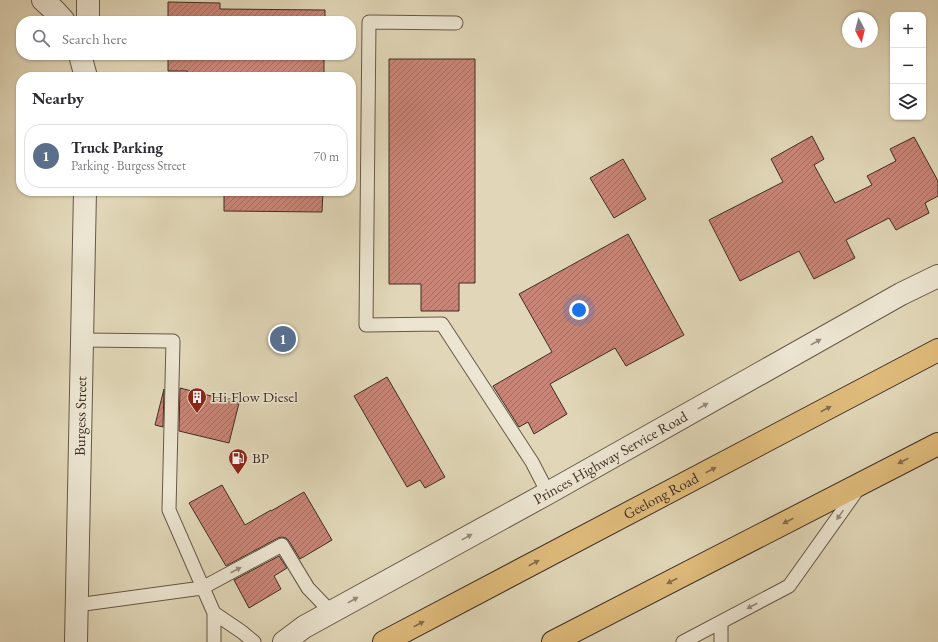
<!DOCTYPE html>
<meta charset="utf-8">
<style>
:root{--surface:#fff;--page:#f7f7f7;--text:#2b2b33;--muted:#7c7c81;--line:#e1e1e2;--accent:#2563eb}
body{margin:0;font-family:"EB Garamond",serif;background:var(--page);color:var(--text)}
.controls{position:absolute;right:12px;top:12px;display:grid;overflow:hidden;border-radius:8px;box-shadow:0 1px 3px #0004}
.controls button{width:36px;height:36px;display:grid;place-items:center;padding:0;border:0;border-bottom:1px solid var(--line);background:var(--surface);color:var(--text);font:20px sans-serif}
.compass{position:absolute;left:842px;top:12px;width:36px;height:36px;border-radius:50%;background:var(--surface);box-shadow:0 1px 3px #0004;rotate:173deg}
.you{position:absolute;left:579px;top:310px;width:14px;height:14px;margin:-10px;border:3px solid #fff;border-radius:50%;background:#1a73e8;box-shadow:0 0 0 6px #1a73e833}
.badge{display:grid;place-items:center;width:26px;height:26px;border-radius:50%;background:var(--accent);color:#fff;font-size:13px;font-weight:700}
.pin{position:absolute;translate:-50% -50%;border:2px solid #fff;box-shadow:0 1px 4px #0006}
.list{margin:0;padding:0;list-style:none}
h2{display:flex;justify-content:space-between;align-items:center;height:52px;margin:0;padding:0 16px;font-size:17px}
h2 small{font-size:13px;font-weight:400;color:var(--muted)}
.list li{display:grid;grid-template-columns:26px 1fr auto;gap:12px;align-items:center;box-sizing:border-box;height:64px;margin:0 8px 8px;padding:0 8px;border:1px solid var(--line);border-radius:16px}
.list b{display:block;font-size:15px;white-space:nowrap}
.list p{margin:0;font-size:13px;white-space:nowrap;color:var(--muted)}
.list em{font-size:13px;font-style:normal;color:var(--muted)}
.icon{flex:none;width:22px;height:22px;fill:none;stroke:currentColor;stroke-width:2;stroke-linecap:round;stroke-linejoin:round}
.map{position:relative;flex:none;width:938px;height:642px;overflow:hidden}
.search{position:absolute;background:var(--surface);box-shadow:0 1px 3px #0004;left:16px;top:16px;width:340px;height:44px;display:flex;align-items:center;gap:10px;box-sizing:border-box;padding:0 14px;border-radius:16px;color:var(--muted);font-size:15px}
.panel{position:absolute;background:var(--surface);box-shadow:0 1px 3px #0004;left:16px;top:72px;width:340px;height:124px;border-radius:16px}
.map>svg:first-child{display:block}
</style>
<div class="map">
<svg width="938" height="642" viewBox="0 0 938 642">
<defs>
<pattern id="building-hatch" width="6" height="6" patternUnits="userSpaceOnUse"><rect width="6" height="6" fill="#c88577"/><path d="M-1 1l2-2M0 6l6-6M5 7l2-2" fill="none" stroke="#a46d61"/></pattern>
</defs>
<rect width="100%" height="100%" fill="#e1d7b8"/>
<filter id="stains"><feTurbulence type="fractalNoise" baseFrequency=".005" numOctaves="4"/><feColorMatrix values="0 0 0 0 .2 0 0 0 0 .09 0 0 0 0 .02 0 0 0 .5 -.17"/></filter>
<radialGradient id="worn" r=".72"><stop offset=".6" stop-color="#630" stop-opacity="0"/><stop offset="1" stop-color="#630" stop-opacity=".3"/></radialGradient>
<!-- building -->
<path fill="url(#building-hatch)" stroke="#3e2d24" d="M168,2l52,1v6l105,1v11h-157z
M168,55h156v22h-137v-6h-19z
M389,59h86v224h-16v28h-38v-27h-32z
M812,136l12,23 -10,6 21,38 37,-18 -5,-9 29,-15 -6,-12 24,-12 24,44v15l-13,7 4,10 -33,17 -7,-12 -43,22 9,18 -41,21 -15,-28 -59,30 -31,-61 74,-38 -12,-23z
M623,159l23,40 -32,19 -24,-40z
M224,191h99l-1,21 -98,-1z
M628,234l56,101 -58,31 -11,-18 -65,36 17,30 -33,20 -6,-12 -9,5 -26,-41 59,-34 -33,-58z
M387,377l58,100 -20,11 -5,-8 -13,7 -53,-91z
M180,388l59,15 -10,40 -50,-12z
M164,389l-1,38 -8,-2z
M222,485l23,40 26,-15v1l33,-19 28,48 -32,19 -11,-18 -3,-3 -4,-1 -4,1 -52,28 -37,-63z
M279,556l8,12 -13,8 7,13 -32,19 -15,-28z"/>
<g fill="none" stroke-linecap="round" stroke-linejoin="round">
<defs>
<path id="lane" d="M456,23l-87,-1 -3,303 76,-1 90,138 16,31
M82,340l91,1 -4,169 45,103v29
M77,605l125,-17 80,-43 26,43 23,24
M214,613l28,19 12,10
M721,622v20
M683,642l106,-56 69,-97"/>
<g id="street">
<path d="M43,0l12,11 9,10"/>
<path d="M88,21v-21"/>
<path d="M80,55l6,22"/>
<path id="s1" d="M76,642l9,-451"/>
<path id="s2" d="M284,642l20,-15 244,-134 353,-199 37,-18"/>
</g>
<g id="highway">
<path id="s3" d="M384,642l554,-292"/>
<path d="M553,642l385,-198"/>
</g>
</defs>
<!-- lane casing -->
<use href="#lane" stroke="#675849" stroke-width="15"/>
<!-- street casing -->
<use href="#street" stroke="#675849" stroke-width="24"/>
<!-- highway casing -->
<use href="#highway" stroke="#3e2d24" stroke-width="24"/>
<!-- lane -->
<use href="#lane" stroke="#ece5d1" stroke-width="13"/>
<!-- street -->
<use href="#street" stroke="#ece5d1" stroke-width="22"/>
<!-- highway -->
<use href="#highway" stroke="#e0bc7c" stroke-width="22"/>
</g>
<!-- one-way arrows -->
<defs><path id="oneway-solid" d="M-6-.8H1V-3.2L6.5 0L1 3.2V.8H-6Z"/></defs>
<g fill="#95897a">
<use href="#oneway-solid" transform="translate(816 342) rotate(-29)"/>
<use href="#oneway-solid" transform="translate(703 406) rotate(-29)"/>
<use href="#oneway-solid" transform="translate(840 515) rotate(125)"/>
<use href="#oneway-solid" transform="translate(467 537) rotate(-29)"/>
<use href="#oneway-solid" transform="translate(236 570) rotate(-28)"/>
<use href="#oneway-solid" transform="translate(353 600) rotate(-29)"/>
<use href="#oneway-solid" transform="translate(752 606) rotate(152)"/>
</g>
<g fill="#876d4c">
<use href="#oneway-solid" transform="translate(826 409) rotate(-28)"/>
<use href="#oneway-solid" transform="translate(903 461) rotate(153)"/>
<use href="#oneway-solid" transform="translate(711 470) rotate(-28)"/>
<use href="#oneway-solid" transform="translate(788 521) rotate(153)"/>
<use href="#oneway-solid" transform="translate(534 563) rotate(-28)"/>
<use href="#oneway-solid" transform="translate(672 581) rotate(153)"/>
<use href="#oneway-solid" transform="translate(419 624) rotate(-28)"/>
</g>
<!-- icons -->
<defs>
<symbol id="building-pin" viewBox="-11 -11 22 30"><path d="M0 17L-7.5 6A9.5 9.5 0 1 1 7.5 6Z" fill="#8f2418" stroke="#ece5d1"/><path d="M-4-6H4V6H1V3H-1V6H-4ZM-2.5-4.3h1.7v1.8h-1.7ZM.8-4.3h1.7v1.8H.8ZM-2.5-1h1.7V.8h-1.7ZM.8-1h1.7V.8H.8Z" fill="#fff"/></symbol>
<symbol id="fuel-pin" viewBox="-11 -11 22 30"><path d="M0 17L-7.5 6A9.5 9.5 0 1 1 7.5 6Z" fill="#8f2418" stroke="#ece5d1"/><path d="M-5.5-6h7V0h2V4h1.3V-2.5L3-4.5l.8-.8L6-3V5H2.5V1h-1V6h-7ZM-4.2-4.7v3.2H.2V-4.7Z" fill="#fff"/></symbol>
</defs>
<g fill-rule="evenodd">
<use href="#building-pin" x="186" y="386" width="22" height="30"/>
<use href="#fuel-pin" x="227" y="447" width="22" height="30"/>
</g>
<g text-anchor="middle" stroke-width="3" stroke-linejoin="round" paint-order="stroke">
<!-- poi labels -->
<g font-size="15" fill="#3e2d24" stroke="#ece5d1" text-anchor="start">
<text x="211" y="402">Hi-Flow Diesel</text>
<text x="252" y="463">BP</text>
</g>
<!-- street labels -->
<g font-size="15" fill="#3e2d24" stroke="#ece5d1">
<text dy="5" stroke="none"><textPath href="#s1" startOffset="226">Burgess Street</textPath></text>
<text dy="5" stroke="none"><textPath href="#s2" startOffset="375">Princes Highway Service Road</textPath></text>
<text dy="5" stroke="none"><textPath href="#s3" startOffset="313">Geelong Road</textPath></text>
</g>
</g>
<rect width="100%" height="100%" filter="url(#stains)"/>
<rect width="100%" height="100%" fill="url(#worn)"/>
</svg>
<div class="controls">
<button>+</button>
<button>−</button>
<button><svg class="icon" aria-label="layers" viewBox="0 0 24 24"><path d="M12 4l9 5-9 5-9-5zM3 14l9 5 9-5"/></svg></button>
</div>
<svg class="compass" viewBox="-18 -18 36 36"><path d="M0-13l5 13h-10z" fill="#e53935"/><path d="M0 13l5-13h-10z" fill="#7c7c81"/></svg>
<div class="you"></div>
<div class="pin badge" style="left:283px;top:339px;background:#5c6f8a">1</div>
<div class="search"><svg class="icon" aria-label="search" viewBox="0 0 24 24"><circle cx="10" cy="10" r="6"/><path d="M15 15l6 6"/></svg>Search here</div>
<section class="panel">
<h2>Nearby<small></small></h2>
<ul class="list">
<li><span class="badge" style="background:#5c6f8a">1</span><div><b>Truck Parking</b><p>Parking · Burgess Street</p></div><em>70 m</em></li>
</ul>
</section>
</div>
